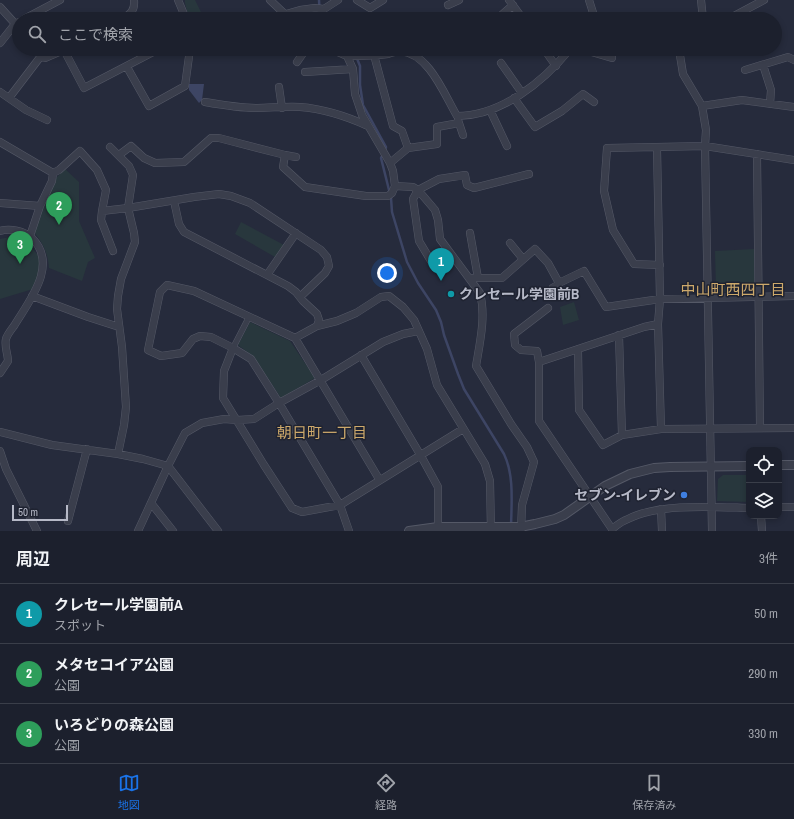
<!DOCTYPE html>
<html lang="ja">
<meta charset="utf-8">
<style>
:root{--surface:#1c202d;--page:#292d39;--text:#f1f3f6;--muted:#a0a3aa;--line:#3a3e49;--accent:#1a73e8}
body{margin:0;font-family:"Archivo Narrow","Noto Sans JP",sans-serif;background:var(--page);color:var(--text)}
.controls{position:absolute;right:12px;bottom:12px;display:grid;overflow:hidden;border-radius:8px;box-shadow:0 2px 6px #0003}
.controls button{width:36px;height:36px;display:grid;place-items:center;padding:0;border:0;border-bottom:1px solid var(--line);background:var(--surface);color:var(--text);font:20px sans-serif}
.scale{position:absolute;left:12px;bottom:10px;width:56px;box-sizing:border-box;padding-left:4px;border:2px solid #b6b9c7;border-top:0;font-size:11px;line-height:14px;white-space:nowrap;color:#b6b9c7;-webkit-text-stroke:3px #1f2331;paint-order:stroke}
.you{position:absolute;left:387px;top:273px;width:14px;height:14px;margin:-10px;border:3px solid #fff;border-radius:50%;background:#1a73e8;box-shadow:0 0 0 6px #1a73e833}
.badge{display:grid;place-items:center;width:26px;height:26px;border-radius:50%;background:var(--accent);color:#fff;font-size:13px;font-weight:700}
.pin{position:absolute;translate:-50% -33px;filter:drop-shadow(0 1px 2px #0008)}
.pin::after{content:'';position:absolute;top:21px;width:14px;height:12px;background:inherit;clip-path:polygon(0 0,100% 0,50% 100%)}
.list{margin:0;padding:0;list-style:none}
h2{display:flex;justify-content:space-between;align-items:center;height:52px;margin:0;padding:0 16px;font-size:17px}
h2 small{font-size:13px;font-weight:400;color:var(--muted)}
.list li{display:grid;grid-template-columns:26px 1fr auto;gap:12px;align-items:center;box-sizing:border-box;height:60px;padding:0 16px;border-top:1px solid var(--line)}
.list b{display:block;font-size:15px;white-space:nowrap}
.list p{margin:0;font-size:13px;white-space:nowrap;color:var(--muted)}
.list em{font-size:13px;font-style:normal;color:var(--muted)}
.icon{flex:none;width:22px;height:22px;fill:none;stroke:currentColor;stroke-width:2;stroke-linecap:round;stroke-linejoin:round}
.map{position:relative;flex:none;width:794px;height:531px;overflow:hidden}
.search{position:absolute;background:var(--surface);box-shadow:0 2px 6px #0003;left:12px;right:12px;top:12px;height:44px;display:flex;align-items:center;gap:10px;box-sizing:border-box;padding:0 14px;border-radius:22px;color:var(--muted);font-size:15px}
.sheet{height:232px;background:var(--surface)}
nav{display:flex;justify-content:space-around;align-items:center;box-sizing:border-box;height:56px;border-top:1px solid var(--line);background:var(--surface);font-size:11px;color:var(--muted)}
nav a{display:grid;justify-items:center;gap:2px}
nav .on{color:var(--accent)}
.map>svg:first-child{display:block}
</style>
<div class="map">
<svg width="794" height="531" viewBox="0 0 794 531">
<rect width="100%" height="100%" fill="#262b3c"/>
<!-- green -->
<path fill="#28373d" d="M185,0h10l6,12h17l4,7h-33l-4,-16z
M65,169l14,13v39l16,37 -7,4 -6,19 -33,-13c-1,-15 -6,-25 -16,-37l21,-51z
M241,222l43,23 -9,12 -40,-23z
M15,236l13,8 11,12v16l-6,17 -33,10v-60z
M754,249l1,40 -3,3h-33l-3,-4 -1,-37z
M574,302l5,18 -16,5 -3,-18z
M250,322l40,19 25,37 -34,20 -27,-41 -16,-12z
M723,475h26v27l-32,-1 1,-22z"/>
<!-- water -->
<path fill="#3d4564" d="M189,84h15l-2,16 -3,3 -10,-13z"/>
<g fill="none" stroke-linecap="round" stroke-linejoin="round">
<!-- stream -->
<path stroke="#3d4564" stroke-width="2.5" d="M319,0l1,19
M350,49l4,2 6,15v19l3,20 23,42 -1,3
M383,154l-2,4 10,40 1,14 15,50 11,21 18,27 5,12 3,13 14,39 6,15 40,65c11,23 7,52 7,77"/>
<defs>
<path id="pedestrian" d="M552,287l7,-4
M233,348l16,-31"/>
<path id="minor" d="M178,0l8,19
M270,0l20,19
M357,0l13,8 13,-8
M509,0l14,19
M589,0l6,19
M701,0l2,19
M448,5l11,-5
M0,7l19,21
M286,14l14,-4 15,-2 9,1 14,-9
M24,19l36,-19
M122,19c9,-5 13,-9 12,-19
M497,19l16,-14
M714,19l18,-2 32,-17
M0,43l15,-19 4,-2
M544,49l12,17
M581,49l31,9
M679,49l4,25 19,32 4,24 -1,16 7,385
M64,50l20,38 75,-39
M374,55l19,71 9,5 6,17
M41,56l4,2 21,-9
M347,56c14,0 27,0 41,-2 4,-1 8,-3 12,-3 29,2 44,43 57,65 44,0 86,-34 113,-67
M297,62l9,-13
M501,63l21,30
M763,65l8,25 -1,14
M127,67l22,39 36,-20 5,-37
M745,70l43,-13 6,3
M305,72l48,-3
M279,87l3,21
M0,92l26,18 21,10
M9,98l32,-42 -3,-7
M514,98l21,29 27,-16 21,-17 11,8
M205,102c17,3 35,6 52,6 14,0 29,-2 43,-1 25,2 46,9 68,19
M702,106l40,-6 52,7
M490,110l17,36
M458,120l5,15
M0,142l53,31
M110,147l19,19 4,9 -5,33 6,25 1,9 -14,37 -3,17 -1,13 5,38 4,60 -2,18 -6,29
M657,148l3,151 -2,25 3,105
M757,154l3,274
M119,155l12,-9 13,12 11,5 29,-1 27,-24h8l66,17 -2,12 22,20 61,9h22l4,-3 3,-7 -2,-15 -3,-8 -28,-48 -7,-21 -2,-25 -6,-13 -16,-7
M285,155l11,2
M390,163l18,-15 29,-4v-17l22,-4
M395,186l18,1 5,3 17,20 3,10 2,19 40,54c6,23 0,49 -4,73l35,58 16,23 7,15 -12,43 -1,26
M174,201l5,23 5,8 104,54 8,6 7,9 14,13 2,6 -2,6
M0,203l40,3
M102,211l-1,9 12,31
M0,231c10,-3 24,0 32,7 27,27 -3,63 -18,88 -3,4 -7,9 -8,13 -2,6 2,16 2,22l-8,12
M470,233l8,45
M30,236l10,-30 12,-25 1,-8 6,-3 21,-19 17,19 9,20 -4,21 26,-3 66,-11 25,-3 12,2 19,7 71,47 6,7 2,9 -4,7 -25,24
M510,243l13,16
M431,261l-12,-20 -6,-42 5,-9 21,-11 26,-4 2,10 7,3 55,-14
M660,265l-26,-1 -21,-34 -9,-39 3,-43 98,-2 89,14
M267,275l29,-42
M469,278h33l33,-29 13,14 11,20 25,-12 22,36 54,-8 134,-3
M32,296l56,21 31,10
M548,308l-34,26 1,11 6,5 16,1 2,11v59l73,108v2
M619,335l3,100
M295,338l22,-12 20,-5 19,-8 25,-16 8,-1 14,11 11,13 13,29 10,36 48,79 5,17 1,50
M233,348l-9,23 -1,27 41,67 28,43 10,4 38,-7 123,-76
M578,349l1,61 24,35 19,-10 39,-6 133,-1
M361,355l60,101 17,31v40
M539,362l105,-35 14,-3
M0,432l52,13 66,9 25,5 25,7 50,65
M0,451l6,18 31,62
M151,503l22,28
M779,507h15
M661,509l1,22
M761,516l1,15
M68,521l19,-72
M612,529c5,-4 10,-8 16,-10 31,-16 86,-12 121,-11
M138,531l30,-65 17,-33 17,-10 22,-4 13,1 17,-1 25,-16 42,-23 62,-38 20,-8 15,-3
M349,531l-9,-26 -61,-102 -28,-44 -18,-11 -22,-11 -11,-1 -7,3 -11,14 -21,3 -13,-6 12,-58 7,-7 27,6 101,47 84,141"/>
<path id="tertiary" d="M779,465h15
M409,531l29,-4h82l15,-3 20,-5 9,-4 41,-29 25,-12 24,-6 16,-1 79,-1"/>
</defs>
<!-- pedestrian casing -->
<use href="#pedestrian" stroke="#555967" stroke-width="6"/>
<!-- minor casing -->
<use href="#minor" stroke="#555967" stroke-width="8"/>
<!-- tertiary casing -->
<use href="#tertiary" stroke="#555967" stroke-width="10"/>
<!-- pedestrian -->
<use href="#pedestrian" stroke="#3a3e4c" stroke-width="5"/>
<!-- minor -->
<use href="#minor" stroke="#3a3e4c" stroke-width="7"/>
<!-- tertiary -->
<use href="#tertiary" stroke="#3a3e4c" stroke-width="8"/>
</g>
<!-- markers -->
<circle fill="#0f9aa8" stroke="#1f2331" stroke-width="1.5" cx="451" cy="294" r="4"/>
<circle fill="#3f7fe0" stroke="#1f2331" stroke-width="1.5" cx="684" cy="495" r="4"/>
<g text-anchor="middle" stroke-width="3" stroke-linejoin="round" paint-order="stroke">
<!-- poi labels -->
<g font-size="14" font-weight="bold" fill="#b6b9c7" stroke="#1f2331" text-anchor="start">
<text x="459" y="299">クレセール学園前B</text>
<text x="676" y="500" text-anchor="end">セブン-イレブン</text>
</g>
<!-- neighbourhood labels -->
<g font-size="15" fill="#cda96b" stroke="#1f2331">
<text x="733" y="295">中山町西四丁目</text>
<text x="322" y="438">朝日町一丁目</text>
</g>
</g>
</svg>
<div class="controls">
<button><svg class="icon" aria-label="locate" viewBox="0 0 24 24"><circle cx="12" cy="12" r="6"/><path d="M12 2v4M12 18v4M2 12h4M18 12h4"/></svg></button>
<button><svg class="icon" aria-label="layers" viewBox="0 0 24 24"><path d="M12 4l9 5-9 5-9-5zM3 14l9 5 9-5"/></svg></button>
</div>
<div class="scale">50 m</div>
<div class="you"></div>
<div class="pin badge" style="left:441px;top:281px;background:#0f9aa8">1</div>
<div class="pin badge" style="left:59px;top:225px;background:#2e9e5b">2</div>
<div class="pin badge" style="left:20px;top:264px;background:#2e9e5b">3</div>
<div class="search"><svg class="icon" aria-label="search" viewBox="0 0 24 24"><circle cx="10" cy="10" r="6"/><path d="M15 15l6 6"/></svg>ここで検索</div>
</div>
<section class="sheet">
<h2>周辺<small>3件</small></h2>
<ul class="list">
<li><span class="badge" style="background:#0f9aa8">1</span><div><b>クレセール学園前A</b><p>スポット</p></div><em>50 m</em></li>
<li><span class="badge" style="background:#2e9e5b">2</span><div><b>メタセコイア公園</b><p>公園</p></div><em>290 m</em></li>
<li><span class="badge" style="background:#2e9e5b">3</span><div><b>いろどりの森公園</b><p>公園</p></div><em>330 m</em></li>
</ul>
</section>
<nav>
<a class="on"><svg class="icon" aria-label="map" viewBox="0 0 24 24"><path d="M3 6l6-2 6 2 6-2v14l-6 2-6-2-6 2zM9 4v14M15 6v14"/></svg>地図</a>
<a><svg class="icon" aria-label="directions" viewBox="0 0 24 24"><path d="M12 3l9 9-9 9-9-9zM9 14v-3h6M13 9l2 2-2 2"/></svg>経路</a>
<a><svg class="icon" aria-label="saved" viewBox="0 0 24 24"><path d="M7 4h10v16l-5-4-5 4z"/></svg>保存済み</a>
</nav>
